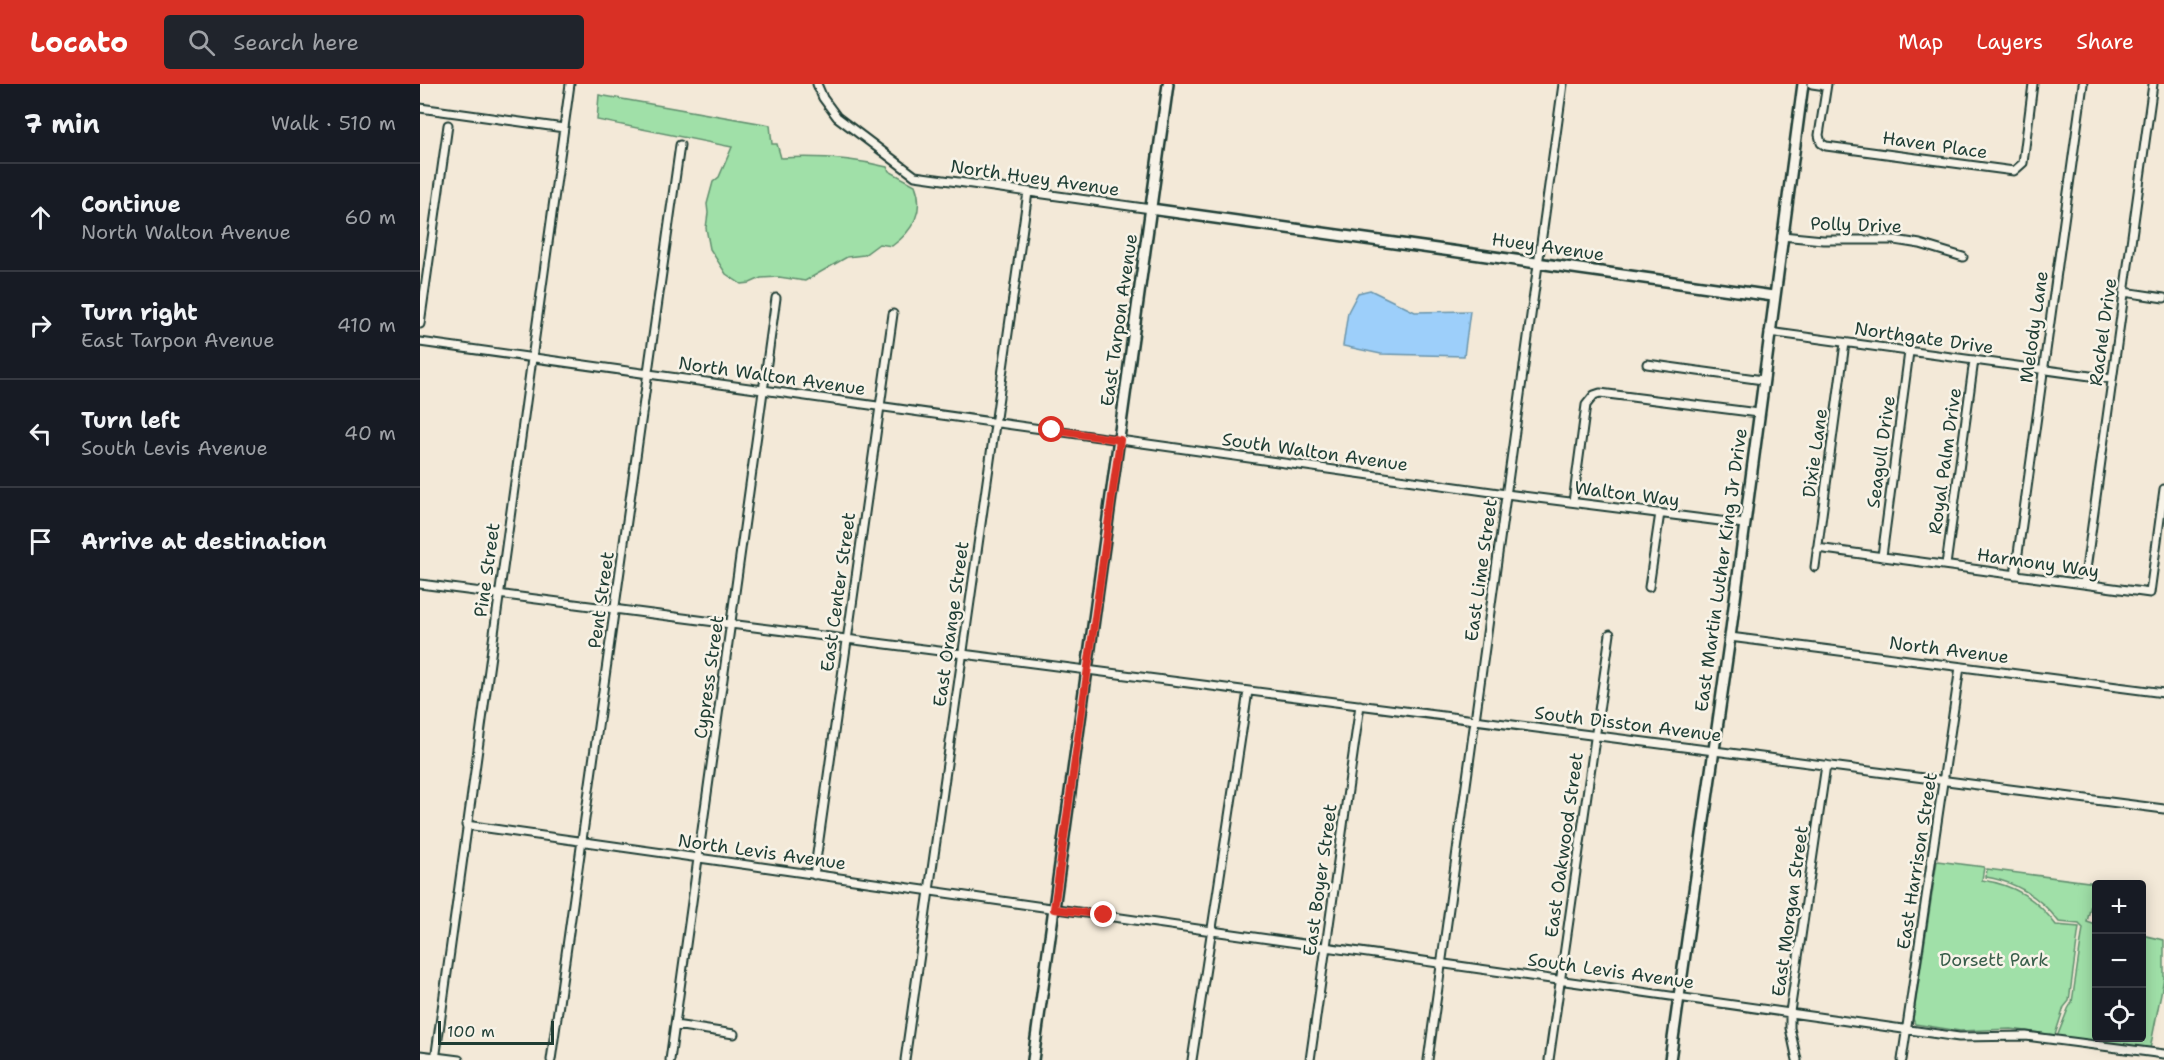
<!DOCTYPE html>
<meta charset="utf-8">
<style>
:root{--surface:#171b24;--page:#20242c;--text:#f1f3f6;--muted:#9ea1a6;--line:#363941;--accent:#d93025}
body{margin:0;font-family:"Shantell Sans",sans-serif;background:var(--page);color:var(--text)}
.controls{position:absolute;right:18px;bottom:18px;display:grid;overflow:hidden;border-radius:6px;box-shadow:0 3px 15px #0003}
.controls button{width:54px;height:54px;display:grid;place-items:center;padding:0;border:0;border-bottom:2px solid var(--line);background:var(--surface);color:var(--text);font:30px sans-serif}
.scale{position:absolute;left:18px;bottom:15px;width:116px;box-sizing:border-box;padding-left:6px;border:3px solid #1f3d34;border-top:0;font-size:16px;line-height:21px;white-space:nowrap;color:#1f3d34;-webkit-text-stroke:4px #f7f3e8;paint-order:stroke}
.stop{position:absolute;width:18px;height:18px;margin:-14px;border:4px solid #d93025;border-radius:50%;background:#fff}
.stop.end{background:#d93025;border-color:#fff;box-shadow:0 2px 6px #0008}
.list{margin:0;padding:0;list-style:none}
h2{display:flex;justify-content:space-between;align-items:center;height:78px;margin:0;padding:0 24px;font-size:26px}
h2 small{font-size:20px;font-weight:400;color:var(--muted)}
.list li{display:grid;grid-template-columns:39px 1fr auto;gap:18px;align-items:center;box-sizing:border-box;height:108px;padding:0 24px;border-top:2px solid var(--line)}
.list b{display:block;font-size:22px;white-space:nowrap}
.list p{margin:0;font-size:20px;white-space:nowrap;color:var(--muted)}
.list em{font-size:20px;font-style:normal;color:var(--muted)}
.icon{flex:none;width:33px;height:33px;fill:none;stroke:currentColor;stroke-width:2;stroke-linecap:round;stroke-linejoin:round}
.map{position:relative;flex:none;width:1744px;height:976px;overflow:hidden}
header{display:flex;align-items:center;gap:36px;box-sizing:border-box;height:84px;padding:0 30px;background:var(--accent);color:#fff}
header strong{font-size:28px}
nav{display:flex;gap:33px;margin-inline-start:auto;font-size:21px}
.search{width:420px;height:54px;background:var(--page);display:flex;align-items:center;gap:15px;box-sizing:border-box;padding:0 21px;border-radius:6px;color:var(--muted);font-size:22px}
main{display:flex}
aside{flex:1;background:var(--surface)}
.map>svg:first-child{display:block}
</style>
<header>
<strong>Locato</strong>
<div class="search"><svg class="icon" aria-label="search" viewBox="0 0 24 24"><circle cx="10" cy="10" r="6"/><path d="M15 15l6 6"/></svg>Search here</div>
<nav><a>Map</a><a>Layers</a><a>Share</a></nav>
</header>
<main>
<aside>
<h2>7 min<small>Walk · 510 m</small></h2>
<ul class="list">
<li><svg class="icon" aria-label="ahead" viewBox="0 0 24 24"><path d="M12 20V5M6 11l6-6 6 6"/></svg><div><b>Continue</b><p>North Walton Avenue</p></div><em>60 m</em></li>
<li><svg class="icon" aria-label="right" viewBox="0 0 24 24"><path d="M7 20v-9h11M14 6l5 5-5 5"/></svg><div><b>Turn right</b><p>East Tarpon Avenue</p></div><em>410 m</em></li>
<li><svg class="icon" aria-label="left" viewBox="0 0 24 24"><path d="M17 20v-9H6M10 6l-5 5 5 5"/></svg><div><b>Turn left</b><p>South Levis Avenue</p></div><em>40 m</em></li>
<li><svg class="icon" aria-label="arrive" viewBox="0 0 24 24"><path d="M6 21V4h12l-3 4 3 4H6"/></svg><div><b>Arrive at destination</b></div></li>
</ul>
</aside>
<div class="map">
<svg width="1744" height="976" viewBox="0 0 1744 976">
<rect width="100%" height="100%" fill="#f3e9d8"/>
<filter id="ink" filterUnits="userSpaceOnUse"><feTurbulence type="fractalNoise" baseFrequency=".0167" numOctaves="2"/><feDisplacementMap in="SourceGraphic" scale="12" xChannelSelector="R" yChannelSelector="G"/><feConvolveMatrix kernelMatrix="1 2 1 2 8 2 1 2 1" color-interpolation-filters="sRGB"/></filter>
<g filter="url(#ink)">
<!-- green -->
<path fill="#a0e0a8" stroke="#608e6e" stroke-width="1.5" d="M179,11l171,30 2,19h5l4,14c35,-2 71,0 106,9l2,4 26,14c10,25 -2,46 -23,61l-13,-2 -15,11 -17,2 -42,24 -26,-4 -18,1 -11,5 -9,1 -15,-10 -16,-25 -4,-21 2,-15 -1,-9 6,-22 6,-5 13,-30 -135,-27z
M1517,777l47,6 -2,13c33,5 55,19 74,45l23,2 -10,74 -5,6 -9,28 -44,-6 -51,2 -45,-7 -2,-5z
M1567,785l109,14 -9,39 9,3v113h46v-103l22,5v38l-14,71 -93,-12 11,-28 4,-7 11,-74 -4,-4 -20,-2c-19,-25 -42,-40 -73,-45z"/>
<!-- water -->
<path fill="#9dcffa" stroke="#6b95ab" stroke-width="1.5" d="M950,206l45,22 55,-1 -6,45 -83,-2 -38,-8 5,-34 10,-19z"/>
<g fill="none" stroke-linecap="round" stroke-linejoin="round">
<defs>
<path id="street" d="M397,0l6,14 14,19 78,59 236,33
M1392,0l14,2
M1407,0l-8,51 2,8 5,3 188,25 9,-8 10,-79
M0,24l144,20
M1362,152l41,4h72l25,4 43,13
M1704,208l40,6
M0,240l28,-199
M1349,248l343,47
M0,258l1086,152 238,30
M1227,280l116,16
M1153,418l13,-97 8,-10 6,-2 158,20
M1397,464l333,45 14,-104
M1462,472l27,-204
M1526,481l28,-205
M1395,483l30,-224
M1595,491l68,-491
M0,500l1744,225
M1664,500l69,-500
M1229,503l11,-74
M1310,553l434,56
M46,741l1493,212 67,-1 138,18
M394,791l79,-561
M255,941l59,9
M0,971l39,5
M15,976l135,-976
M131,976l129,-915
M250,976l106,-762
M485,976l123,-868
M772,976l56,-369
M890,976l50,-355
M1008,976l135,-976
M1129,976l61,-426
M1377,976l-7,-32v-16l36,-247
M1482,976l58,-393"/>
<path id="secondary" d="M731,125l622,87
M613,976l135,-976
M1250,976l60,-423 73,-553"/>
</defs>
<!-- street casing -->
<use href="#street" stroke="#1f3d34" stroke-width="11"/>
<!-- secondary casing -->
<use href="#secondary" stroke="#1f3d34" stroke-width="14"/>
<!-- street -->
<use href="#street" stroke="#f7f3e8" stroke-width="7"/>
<!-- secondary -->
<use href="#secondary" stroke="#f7f3e8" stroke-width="9"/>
</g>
</g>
<g fill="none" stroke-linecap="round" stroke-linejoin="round" filter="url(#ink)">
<!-- route -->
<path stroke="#d93025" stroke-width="8" d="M632,346l68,10 -66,469 50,6"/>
</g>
<g text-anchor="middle" stroke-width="5" stroke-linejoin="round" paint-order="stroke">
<!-- street labels -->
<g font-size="18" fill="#1f3d34" stroke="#f7f3e8">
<text transform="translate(1515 61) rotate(8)" y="6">Haven Place</text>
<text transform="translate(615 94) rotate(8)" y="6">North Huey Avenue</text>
<text transform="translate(1436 141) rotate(2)" y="6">Polly Drive</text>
<text transform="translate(1128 163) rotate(8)" y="6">Huey Avenue</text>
<text transform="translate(699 236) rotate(-82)" y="6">East Tarpon Avenue</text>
<text transform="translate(1614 243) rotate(-82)" y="6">Melody Lane</text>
<text transform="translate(1683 248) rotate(-82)" y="6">Rachel Drive</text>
<text transform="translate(1504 254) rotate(8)" y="6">Northgate Drive</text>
<text transform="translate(352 292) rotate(8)" y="6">North Walton Avenue</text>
<text transform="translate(895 368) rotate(8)" y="6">South Walton Avenue</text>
<text transform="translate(1461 368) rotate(-82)" y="6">Seagull Drive</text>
<text transform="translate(1395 369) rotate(-82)" y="6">Dixie Lane</text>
<text transform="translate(1525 377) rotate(-82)" y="6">Royal Palm Drive</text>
<text transform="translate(1207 410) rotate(7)" y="6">Walton Way</text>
<text transform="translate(1618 479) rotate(8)" y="6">Harmony Way</text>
<text transform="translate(67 486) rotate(-82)" y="6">Pine Street</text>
<text transform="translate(1061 486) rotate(-82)" y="6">East Lime Street</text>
<text transform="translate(1301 486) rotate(-82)" y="6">East Martin Luther King Jr Drive</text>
<text transform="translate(418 508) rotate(-82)" y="6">East Center Street</text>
<text transform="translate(181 516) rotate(-82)" y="6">Pent Street</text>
<text transform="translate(531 540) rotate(-82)" y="6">East Orange Street</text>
<text transform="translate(1529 566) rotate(7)" y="6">North Avenue</text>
<text transform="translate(289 593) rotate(-82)" y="6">Cypress Street</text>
<text transform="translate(1208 640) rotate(7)" y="6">South Disston Avenue</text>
<text transform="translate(1144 761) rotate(-82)" y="6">East Oakwood Street</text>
<text transform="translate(342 768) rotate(8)" y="6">North Levis Avenue</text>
<text transform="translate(1497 777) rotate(-81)" y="6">East Harrison Street</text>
<text transform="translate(900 796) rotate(-82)" y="6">East Boyer Street</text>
<text transform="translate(1370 827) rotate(-82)" y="6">East Morgan Street</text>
<text transform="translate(1191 887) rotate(8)" y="6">South Levis Avenue</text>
</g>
<!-- park labels -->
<g font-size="18" fill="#395e4b" stroke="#f7f3e8">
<text x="1574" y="882">Dorsett Park</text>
</g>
</g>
</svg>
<div class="controls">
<button>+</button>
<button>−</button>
<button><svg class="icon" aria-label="locate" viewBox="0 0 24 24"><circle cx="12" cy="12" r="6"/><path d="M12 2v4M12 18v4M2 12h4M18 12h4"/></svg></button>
</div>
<div class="scale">100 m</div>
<div class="stop" style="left:632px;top:346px"></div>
<div class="stop end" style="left:684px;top:831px"></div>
</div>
</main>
